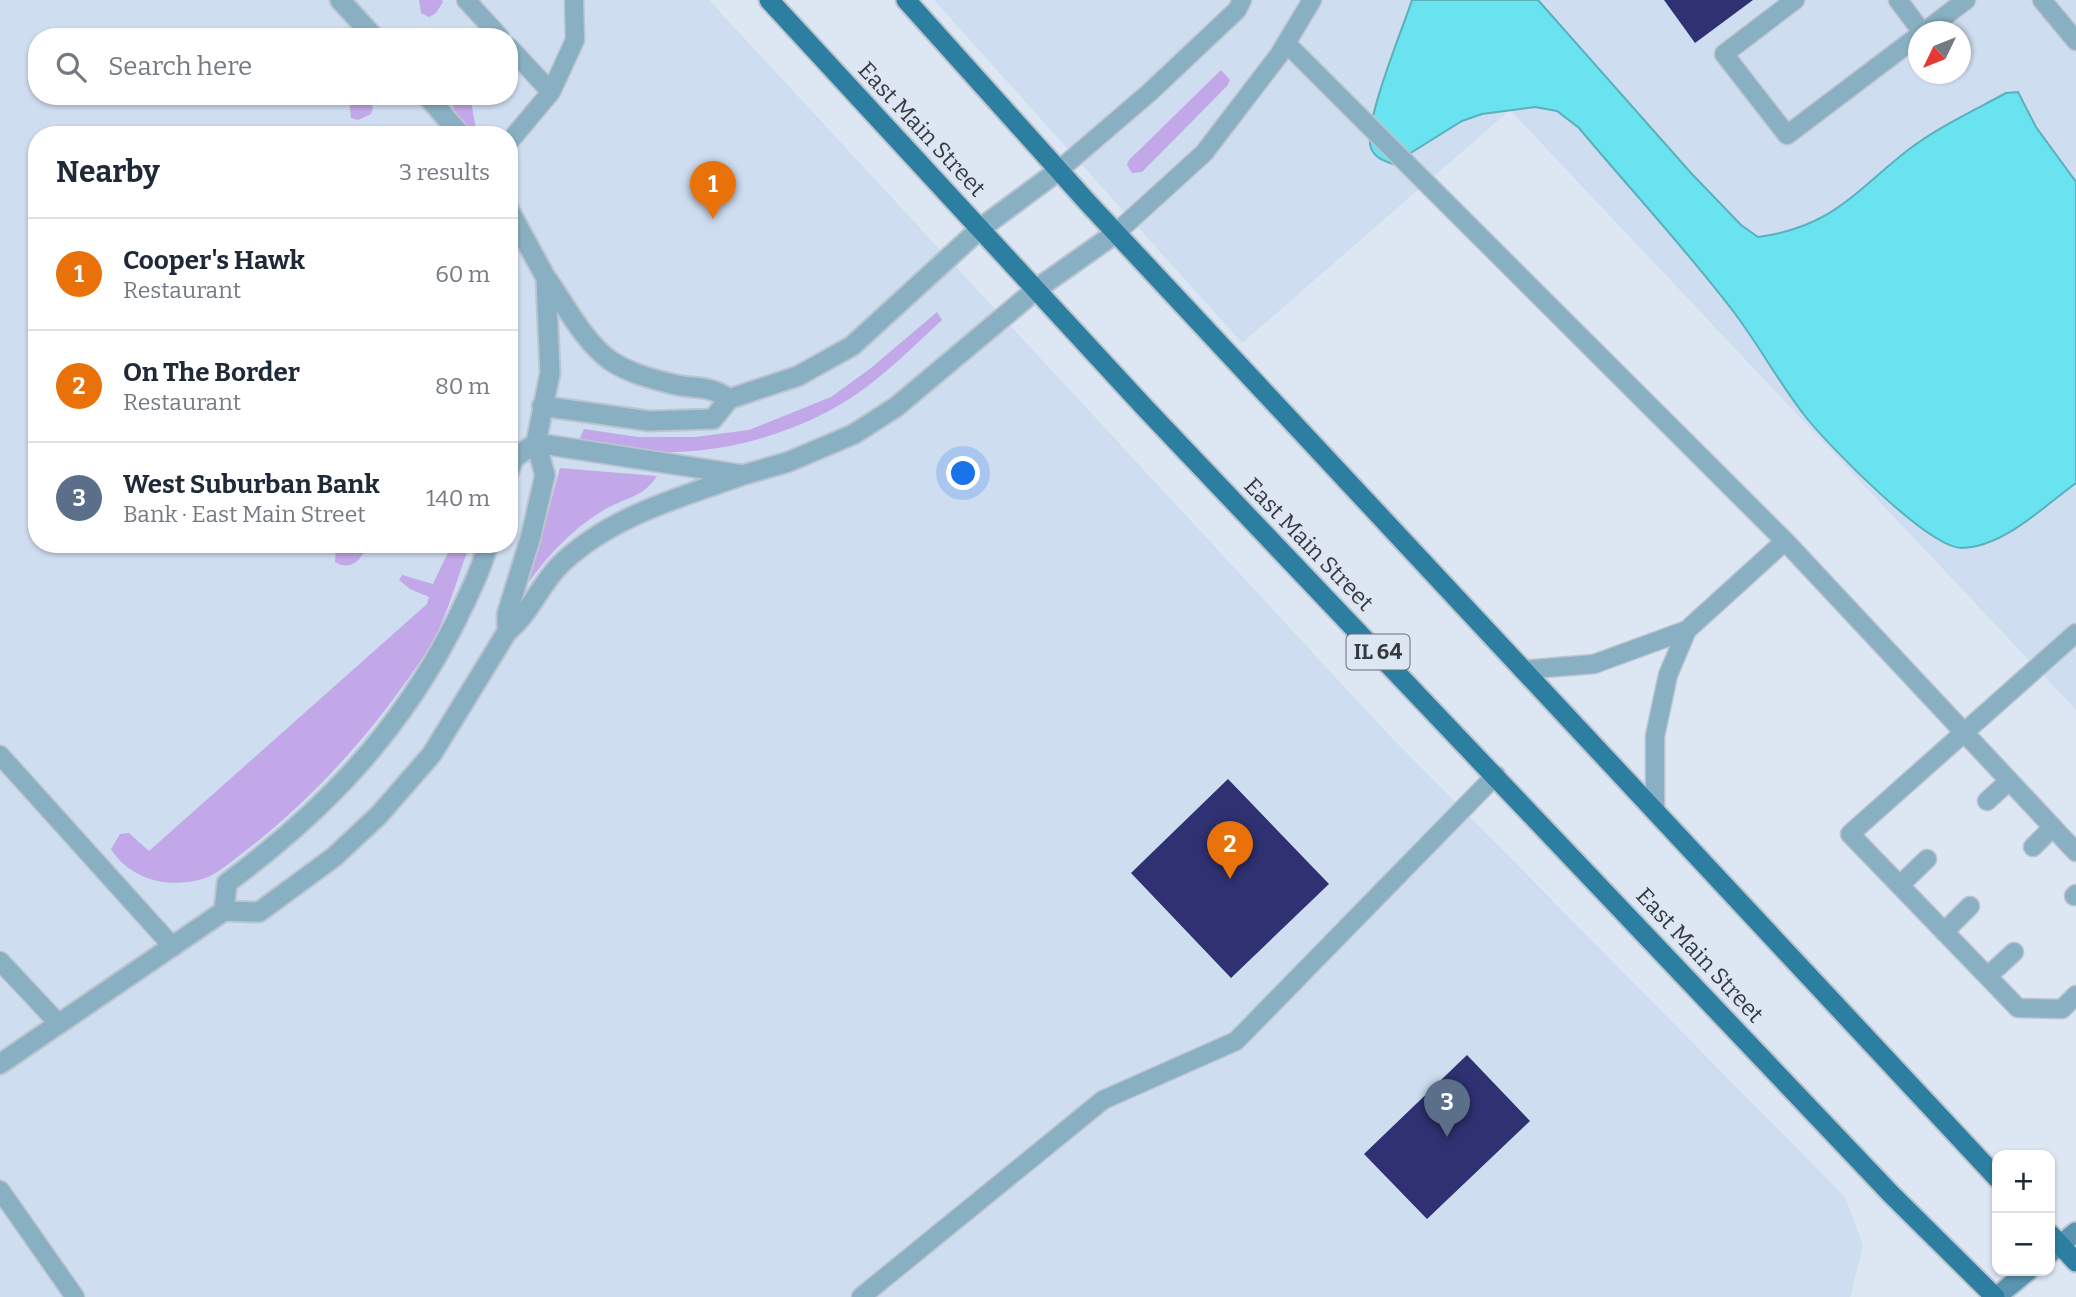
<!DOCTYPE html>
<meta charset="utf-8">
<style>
:root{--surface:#fff;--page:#f6f6f7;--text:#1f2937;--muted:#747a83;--line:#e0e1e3;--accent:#d93025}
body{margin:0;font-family:Bitter,serif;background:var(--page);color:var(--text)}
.controls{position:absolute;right:21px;bottom:21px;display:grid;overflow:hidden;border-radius:14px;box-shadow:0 2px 5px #0004}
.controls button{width:63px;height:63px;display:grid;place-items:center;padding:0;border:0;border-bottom:2px solid var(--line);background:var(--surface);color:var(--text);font:35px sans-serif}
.compass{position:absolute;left:1908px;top:21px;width:63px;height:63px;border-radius:50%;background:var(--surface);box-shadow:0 2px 5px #0004;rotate:227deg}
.you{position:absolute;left:964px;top:474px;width:24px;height:24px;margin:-18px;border:5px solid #fff;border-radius:50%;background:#1a73e8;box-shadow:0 0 0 10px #1a73e833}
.badge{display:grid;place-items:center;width:46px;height:46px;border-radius:50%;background:var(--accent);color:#fff;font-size:23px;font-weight:700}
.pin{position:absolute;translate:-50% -58px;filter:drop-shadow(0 2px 4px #0008)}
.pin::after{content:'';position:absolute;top:37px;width:24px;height:21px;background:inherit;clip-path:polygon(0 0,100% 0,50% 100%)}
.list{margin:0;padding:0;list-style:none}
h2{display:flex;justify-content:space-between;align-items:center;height:91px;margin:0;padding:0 28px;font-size:30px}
h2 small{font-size:23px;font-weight:400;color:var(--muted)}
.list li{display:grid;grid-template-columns:46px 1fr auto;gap:21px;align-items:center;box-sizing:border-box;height:112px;padding:0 28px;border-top:2px solid var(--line)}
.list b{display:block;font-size:26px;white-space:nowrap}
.list p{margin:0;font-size:23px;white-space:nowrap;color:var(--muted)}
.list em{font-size:23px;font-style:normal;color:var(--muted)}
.icon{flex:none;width:38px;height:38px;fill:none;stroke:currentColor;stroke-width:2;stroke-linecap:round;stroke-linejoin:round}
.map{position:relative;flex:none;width:2076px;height:1297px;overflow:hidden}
.search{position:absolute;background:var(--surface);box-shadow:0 2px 5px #0004;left:28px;top:28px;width:490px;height:77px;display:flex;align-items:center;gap:18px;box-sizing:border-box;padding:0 24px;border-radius:28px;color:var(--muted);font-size:26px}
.panel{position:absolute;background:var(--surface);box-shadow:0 2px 5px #0004;left:28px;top:126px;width:490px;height:427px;border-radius:28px}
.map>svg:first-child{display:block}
</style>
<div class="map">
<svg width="2076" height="1297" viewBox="0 0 2076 1297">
<rect width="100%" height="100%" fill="#dde7f4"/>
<!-- built -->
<path fill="#ceddf0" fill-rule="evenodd" d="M0,0h709l680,735 456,462 18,48 -13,52h-1850zM37,37h472v59h-472zM37,135h472v409h-472z
M934,0h1142v710l-566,-600 -268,233zM1918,32h42v42h-42z"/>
<!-- green -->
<path fill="#c2a8e8" d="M419,0h23l1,2 -7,11 -7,4 -8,-4z
M1221,70l9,10 -3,6 -85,86 -10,1 -5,-8 2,-5z
M349,96h20l4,12 -2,6 -13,6 -7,-2z
M451,96h19l7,39h-18z
M937,312l5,8c-26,24 -52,50 -81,71 -77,55 -192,77 -282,49l5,-11 54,8h57l54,-7 82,-33 40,-29z
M560,468l97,8c-14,23 -36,22 -58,37 -27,17 -52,43 -70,69z
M336,544h33c-8,15 -17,28 -34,18z
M452,544h18c-12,32 -24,76 -41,104 -50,77 -112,148 -185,204 -13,9 -29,25 -45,28 -34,8 -69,-1 -88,-31l9,-15 9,-1 20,18 278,-247 2,-7 -19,-8 -11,-9 3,-5 31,9z"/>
<!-- water -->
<path fill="#6ae3f0" stroke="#5ab0bb" stroke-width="2" d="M1412,0h126l153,173 50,52 17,12c74,-10 95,-44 150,-87 30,-23 65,-39 98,-57l12,-1 18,35 40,55v301c-32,23 -72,64 -114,65 -34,0 -134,-103 -157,-132 -26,-33 -46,-71 -72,-105 -48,-63 -103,-122 -154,-183l-22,-17 -22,-4 -53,7 -20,7 -69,43c-9,-3 -18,-6 -22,-16 -9,-22 32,-120 41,-148z"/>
<!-- building -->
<path fill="#2f3172" d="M1664,0h89l-58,43z
M1228,779l101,105 -98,94 -100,-105z
M1467,1055l63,66 -103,98 -63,-65z"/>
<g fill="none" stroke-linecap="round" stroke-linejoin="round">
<defs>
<path id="service" d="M466,0l34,37
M1795,0l-71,54 63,81 131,-99
M1898,0l24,32
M2042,0l34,41
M1924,32l42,-32
M1286,43l499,498
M509,47l42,45
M509,142l42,-50 24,-52 -1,-40
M1058,171l92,-79 87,-82 5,-10
M1116,233l88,-80 75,-98 33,-55
M1687,630l98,-89 291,311
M2076,633l-226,201 168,174 44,1 14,-14
M1522,670l72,-6 93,-34 -19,45 -13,61v76
M0,755l173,192
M1987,801l22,-20
M2033,847l20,-20
M1900,885l27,-26
M2074,896l2,-2
M1944,932l26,-26
M0,961l59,63
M1988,976l26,-24
M0,1190l75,107
M861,1297l242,-197 133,-59 260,-266"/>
<path id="minor" d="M340,0l34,37
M427,96l34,39
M547,279c19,27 37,63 64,82 18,12 41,18 61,23 23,6 36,0 57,15
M542,406l107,15 64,-2 16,-20 69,-23 54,-30 129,-118 77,-57
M509,471l5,-13 22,-15 207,32 45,-13 66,-28 42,-27 142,-119 78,-55
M507,632c24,-19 33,-49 56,-70 49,-46 115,-64 177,-86
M224,911l3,-28c98,-73 172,-150 228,-260 12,-25 26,-52 33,-79
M0,1064l224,-153 35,1 75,-55 45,-42 53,-61 75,-122v-18l24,-78 14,-61 -9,-32 14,-70 -4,-95 -37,-68"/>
<path id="secondary" d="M2050,1253l26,-21
M1996,1297l32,-26"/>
<path id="primary" d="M769,0l377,409 745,785 104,103
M906,0l183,204 908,974
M2050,1234l26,28"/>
</defs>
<!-- service casing -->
<use href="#service" stroke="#bcc4d0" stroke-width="21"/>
<!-- minor casing -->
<use href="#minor" stroke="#bcc4d0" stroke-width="23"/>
<!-- secondary casing -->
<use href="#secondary" stroke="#bcc4d0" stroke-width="23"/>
<!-- primary casing -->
<use href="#primary" stroke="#bcc4d0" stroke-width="23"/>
<!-- service -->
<use href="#service" stroke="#89afc2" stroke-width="18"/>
<!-- minor -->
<use href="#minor" stroke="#89afc2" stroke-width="19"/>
<!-- secondary -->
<use href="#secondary" stroke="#5893af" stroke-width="19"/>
<!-- primary -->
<use href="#primary" stroke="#2c7fa0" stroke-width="19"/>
</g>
<g text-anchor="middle" stroke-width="7" stroke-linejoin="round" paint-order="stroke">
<!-- shield labels -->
<rect fill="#dde7f4" stroke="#686e75" stroke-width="2" x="1346.5" y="634.5" width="63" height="35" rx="5"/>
<g font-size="21" font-weight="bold" fill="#363a3f">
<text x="1378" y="659">IL 64</text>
</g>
<!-- street labels -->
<g font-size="23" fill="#363a3f" stroke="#dde7f4">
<text transform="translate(922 129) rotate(47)" y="8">East Main Street</text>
<text transform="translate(1309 544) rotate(46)" y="8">East Main Street</text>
<text transform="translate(1700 955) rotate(47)" y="8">East Main Street</text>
</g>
</g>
</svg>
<div class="controls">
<button>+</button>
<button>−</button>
</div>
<svg class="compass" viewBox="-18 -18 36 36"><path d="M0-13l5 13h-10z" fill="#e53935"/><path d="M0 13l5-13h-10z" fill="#747a83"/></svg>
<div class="you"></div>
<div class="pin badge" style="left:713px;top:219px;background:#e8710a">1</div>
<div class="pin badge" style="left:1230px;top:879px;background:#e8710a">2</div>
<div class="pin badge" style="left:1447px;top:1137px;background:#5c6f8a">3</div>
<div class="search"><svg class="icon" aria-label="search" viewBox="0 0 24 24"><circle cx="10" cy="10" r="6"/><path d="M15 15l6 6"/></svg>Search here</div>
<section class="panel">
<h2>Nearby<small>3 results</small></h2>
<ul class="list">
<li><span class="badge" style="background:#e8710a">1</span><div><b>Cooper's Hawk</b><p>Restaurant</p></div><em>60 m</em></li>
<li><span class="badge" style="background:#e8710a">2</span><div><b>On The Border</b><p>Restaurant</p></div><em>80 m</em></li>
<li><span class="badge" style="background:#5c6f8a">3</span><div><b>West Suburban Bank</b><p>Bank · East Main Street</p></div><em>140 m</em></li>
</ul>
</section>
</div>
